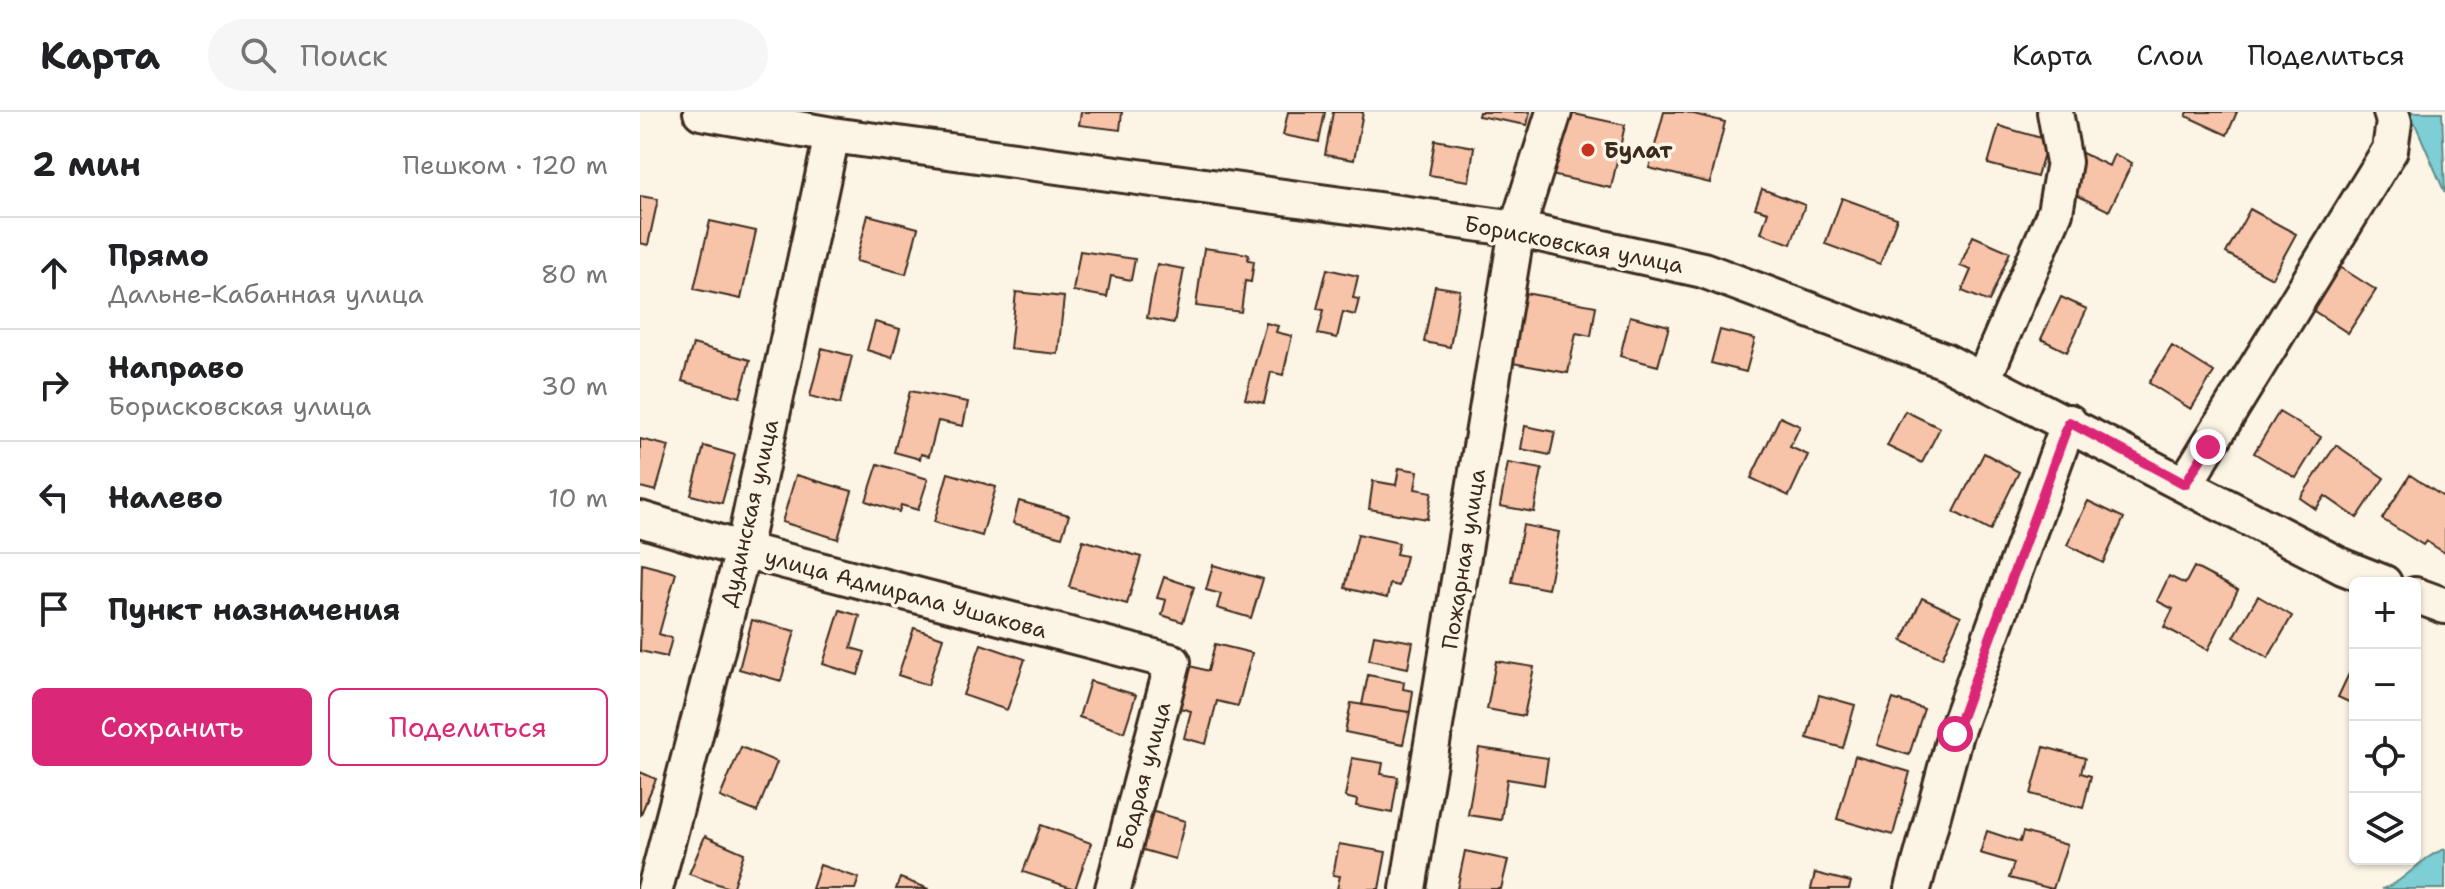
<!DOCTYPE html>
<html lang="ru">
<meta charset="utf-8">
<style>
:root{--surface:#fff;--page:#f6f6f6;--text:#202124;--muted:#757577;--line:#e0e0e0;--accent:#db2777}
body{margin:0;font-family:"Shantell Sans",sans-serif;background:var(--page);color:var(--text)}
.controls{position:absolute;right:24px;bottom:24px;display:grid;overflow:hidden;border-radius:12px;box-shadow:0 2px 6px #0004}
.controls button{width:72px;height:72px;display:grid;place-items:center;padding:0;border:0;border-bottom:2px solid var(--line);background:var(--surface);color:var(--text);font:40px sans-serif}
.stop{position:absolute;width:24px;height:24px;margin:-18px;border:6px solid #db2777;border-radius:50%;background:#fff}
.stop.end{background:#db2777;border-color:#fff;box-shadow:0 2px 8px #0008}
.list{margin:0;padding:0;list-style:none}
h2{display:flex;justify-content:space-between;align-items:center;height:104px;margin:0;padding:0 32px;font-size:34px}
h2 small{font-size:26px;font-weight:400;color:var(--muted)}
.list li{display:grid;grid-template-columns:52px 1fr auto;gap:24px;align-items:center;box-sizing:border-box;height:112px;padding:0 32px;border-top:2px solid var(--line)}
.list b{display:block;font-size:30px;white-space:nowrap}
.list p{margin:0;font-size:26px;white-space:nowrap;color:var(--muted)}
.list em{font-size:26px;font-style:normal;color:var(--muted)}
.actions{display:flex;gap:16px;padding:24px 32px}
.actions a{flex:1;padding:18px 0;border:2px solid var(--accent);border-radius:12px;text-align:center;font-size:28px;color:var(--accent)}
.actions .main{background:var(--accent);color:#fff}
.icon{flex:none;width:44px;height:44px;fill:none;stroke:currentColor;stroke-width:2;stroke-linecap:round;stroke-linejoin:round}
.map{position:relative;flex:none;width:1805px;height:777px;overflow:hidden}
header{display:flex;align-items:center;gap:48px;box-sizing:border-box;height:112px;padding:0 40px;background:var(--surface);border-bottom:2px solid var(--line)}
header strong{font-size:38px}
nav{display:flex;gap:44px;margin-inline-start:auto;font-size:28px}
.search{width:560px;height:72px;background:var(--page);display:flex;align-items:center;gap:20px;box-sizing:border-box;padding:0 28px;border-radius:44px;color:var(--muted);font-size:30px}
main{display:flex}
aside{flex:1;background:var(--surface)}
.map>svg:first-child{display:block}
</style>
<header>
<strong>Карта</strong>
<div class="search"><svg class="icon" aria-label="search" viewBox="0 0 24 24"><circle cx="10" cy="10" r="6"/><path d="M15 15l6 6"/></svg>Поиск</div>
<nav><a>Карта</a><a>Слои</a><a>Поделиться</a></nav>
</header>
<main>
<aside>
<h2>2 мин<small>Пешком · 120 m</small></h2>
<ul class="list">
<li><svg class="icon" aria-label="ahead" viewBox="0 0 24 24"><path d="M12 20V5M6 11l6-6 6 6"/></svg><div><b>Прямо</b><p>Дальне-Кабанная улица</p></div><em>80 m</em></li>
<li><svg class="icon" aria-label="right" viewBox="0 0 24 24"><path d="M7 20v-9h11M14 6l5 5-5 5"/></svg><div><b>Направо</b><p>Борисковская улица</p></div><em>30 m</em></li>
<li><svg class="icon" aria-label="left" viewBox="0 0 24 24"><path d="M17 20v-9H6M10 6l-5 5 5 5"/></svg><div><b>Налево</b></div><em>10 m</em></li>
<li><svg class="icon" aria-label="arrive" viewBox="0 0 24 24"><path d="M6 21V4h12l-3 4 3 4H6"/></svg><div><b>Пункт назначения</b></div></li>
</ul>
<div class="actions"><a class="main">Сохранить</a><a>Поделиться</a></div>
</aside>
<div class="map">
<svg width="1805" height="777" viewBox="0 0 1805 777">
<rect width="100%" height="100%" fill="#fcf5e5"/>
<filter id="ink" filterUnits="userSpaceOnUse"><feTurbulence type="fractalNoise" baseFrequency=".0125" numOctaves="2"/><feDisplacementMap in="SourceGraphic" scale="16" xChannelSelector="R" yChannelSelector="G"/><feConvolveMatrix kernelMatrix="1 2 1 2 8 2 1 2 1" color-interpolation-filters="sRGB"/></filter>
<g filter="url(#ink)">
<!-- water -->
<path fill="#7dcfd5" stroke="#638d8c" stroke-width="2" d="M1770,0h32l3,81z
M1805,737v40h-63c25,-8 38,-32 63,-40z"/>
<!-- building -->
<path fill="#f7c3a9" stroke="#3b2a1e" stroke-width="2" d="M441,0h41l-2,18 -41,-5z
M648,0h37l-6,30 -36,-7z
M693,0h30l-9,48 -29,-5z
M839,0h51l-3,13 -49,-9z
M925,0l60,13 -14,63 -60,-13z
M1024,0h22l39,10 -15,61 -61,-15z
M1548,0h49l-10,23 -41,-19z
M1359,14l49,14 -11,37 -49,-13z
M795,28l39,7 -5,34 -40,-6z
M1438,39l31,15 5,-12 18,9 -23,48 -49,-24z
M1122,77l43,16 -14,39 -30,-11 7,-21 -13,-4z
M0,84l18,3 -10,46 -8,-2z
M1202,86l55,20 -17,46 -55,-20z
M1610,97l46,25 -24,44 -46,-25z
M228,103l50,13 -12,46 -50,-13z
M70,109l46,10 -15,68 -47,-10z
M1333,124l37,16 -21,50 -27,-11 9,-21 -11,-4z
M564,136l45,6 -1,6 6,1 -3,21 -6,-1 -4,31 -45,-6z
M440,139l55,8 -4,21 -20,-4 -4,21 -34,-6z
M517,152l27,5 -10,54 -27,-5z
M1700,155l36,23 -28,43 -48,-31 22,-33 12,8z
M687,157l31,7 -5,22 6,1 -4,16 -12,-3 -6,26 -19,-4 6,-24 -7,-1z
M795,174l25,4 -10,57 -26,-5z
M376,180l48,5 -6,57 -48,-5z
M885,181l71,13 -5,30 -15,-3 -8,40 -56,-10z
M1421,185l26,12 -20,43 -26,-13z
M990,204l39,10 -11,40 -38,-10z
M235,210l25,7 -8,29 -25,-8z
M626,211l12,3 -2,6 16,4 -9,39 -12,-3 -7,31 -19,-4z
M1080,218l35,9 -9,33 -35,-9z
M53,232l57,16 -10,37 -58,-16z
M1532,234l42,26 -23,37 -42,-26z
M182,236l30,8 -12,48 -30,-8z
M270,279l58,11 -5,24 -25,-5 -9,35 -8,-2 -1,5 -26,-7z
M1265,299l35,17 -18,35 -35,-17z
M1639,300l42,25 -25,41 -42,-25z
M1140,305l20,9 -10,21 18,8 -19,41 -38,-18z
M885,314l30,6 -5,23 -29,-6z
M0,327l29,7 -13,45 -16,-4z
M1696,333l48,33 -27,40 -32,-22 -9,13 -16,-11z
M64,334l31,9 -13,48 -31,-8z
M1344,341l35,19 -29,59 -36,-19z
M868,351l34,6 -8,43 -34,-6z
M238,352l50,15 -10,31 -17,-5 -2,7 -33,-11z
M759,356l19,3 -3,18 17,3 -5,27 -58,-10 4,-28 23,4z
M308,361l48,14 -14,49 -48,-14z
M156,363l56,16 -14,48 -56,-17z
M1770,363l35,23v55l-19,-12 -3,4 -41,-26z
M379,389l50,14 -7,22 -49,-14z
M1448,389l36,17 -21,45 -36,-18z
M883,413l36,7 -11,57 -36,-7z
M718,422l41,9 -3,11 10,2 -7,30 -9,-2 -3,14 -42,-10z
M443,428l58,17 -14,47 -58,-17z
M2,452l34,9 -17,61 13,4 -5,19 -27,-6z
M573,453l50,14 -12,39 -34,-10 4,-14 -15,-4z
M1554,455l44,23 -30,60 -44,-23 9,-18 -16,-8 12,-25 16,8z
M524,465l30,10 -11,35 -21,-7 4,-15 -9,-2z
M1618,484l34,20 -24,42 -34,-21z
M1282,486l39,18 -19,42 -40,-17z
M200,498l20,6 -9,32 14,4 -7,23 -35,-11z
M112,508l43,11 -14,50 -42,-12z
M274,516l29,10 -15,47 -30,-10z
M734,523l39,7 -5,26 -39,-8z
M341,532l44,15 -18,51 -44,-15z
M575,532l37,9 -14,53 -21,-5 -11,43 -22,-6 7,-27 -15,-4 11,-42 21,6z
M856,549l38,6 -10,49 -37,-7z
M1715,549v44l-17,-8z
M728,563l36,7 -1,7 10,2 -3,21 -48,-7z
M450,569l46,14 -12,37 -45,-15z
M1179,583l36,10 -12,43 -36,-10z
M1253,587l31,10 -15,46 -32,-10z
M711,591l59,9 -7,32 -58,-12z
M101,635l36,15 -20,50 -37,-15z
M1404,635l41,11 -4,15 10,3 -8,32 -52,-14z
M839,636l69,10 -4,27 -37,-6 -6,41 -33,-5z
M1215,644l55,16 -17,63 -56,-16z
M712,646l31,5 -2,11 17,3 -6,36 -36,-7 1,-6 -12,-3z
M0,660l16,7 -16,37z
M504,697l41,12 -10,38 -42,-12z
M401,713l50,18 -16,46 -52,-17z
M1347,719l33,11 3,-10 44,13 -14,44 -44,-11 5,-15 -34,-10z
M65,724l39,17 -12,36 -43,-15z
M699,732l47,8 -7,37h-42l3,-13 -7,-1z
M825,739l43,9 -7,29h-44z
M180,753l39,13 -4,11h-43z
M1175,761l36,9 -2,7h-38z
M260,766l29,11h-33z"/>
<g fill="none" stroke-linecap="round" stroke-linejoin="round">
<defs>
<path id="minor" d="M61,0l131,23 685,94 186,41 242,91 398,206 41,16
M1343,268l72,-168 9,-50 -9,-50
M1545,372l205,-334 4,-28 -3,-10
M0,407l103,31 430,112 -60,227
M1775,483l30,11
M15,777l88,-339 89,-415
M768,777l109,-660 37,-117
M1273,777l42,-155 114,-312"/>
</defs>
<!-- minor casing -->
<use href="#minor" stroke="#3b2a1e" stroke-width="40"/>
<!-- minor -->
<use href="#minor" stroke="#fcf5e5" stroke-width="34"/>
</g>
</g>
<g fill="none" stroke-linecap="round" stroke-linejoin="round" filter="url(#ink)">
<!-- route -->
<path stroke="#db2777" stroke-width="10" d="M1315,622l114,-312 116,62 23,-37"/>
</g>
<!-- markers -->
<circle fill="#c8321e" stroke="#fcf5e5" stroke-width="3" cx="948" cy="38" r="8"/>
<g text-anchor="middle" stroke-width="7" stroke-linejoin="round" paint-order="stroke">
<!-- poi labels -->
<g font-size="22" font-weight="bold" fill="#3b2a1e" stroke="#fcf5e5" text-anchor="start">
<text x="964" y="46">Булат</text>
</g>
<!-- street labels -->
<g font-size="22" fill="#3b2a1e" stroke="#fcf5e5">
<text transform="translate(934 132) rotate(11)" y="8">Борисковская улица</text>
<text transform="translate(109 401) rotate(-77)" y="8">Дудинская улица</text>
<text transform="translate(823 447) rotate(-81)" y="8">Пожарная улица</text>
<text transform="translate(266 481) rotate(15)" y="8">улица Адмирала Ушакова</text>
<text transform="translate(503 664) rotate(-75)" y="8">Бодрая улица</text>
</g>
</g>
</svg>
<div class="controls">
<button>+</button>
<button>−</button>
<button><svg class="icon" aria-label="locate" viewBox="0 0 24 24"><circle cx="12" cy="12" r="6"/><path d="M12 2v4M12 18v4M2 12h4M18 12h4"/></svg></button>
<button><svg class="icon" aria-label="layers" viewBox="0 0 24 24"><path d="M12 4l9 5-9 5-9-5zM3 14l9 5 9-5"/></svg></button>
</div>
<div class="stop" style="left:1315px;top:622px"></div>
<div class="stop end" style="left:1568px;top:335px"></div>
</div>
</main>
